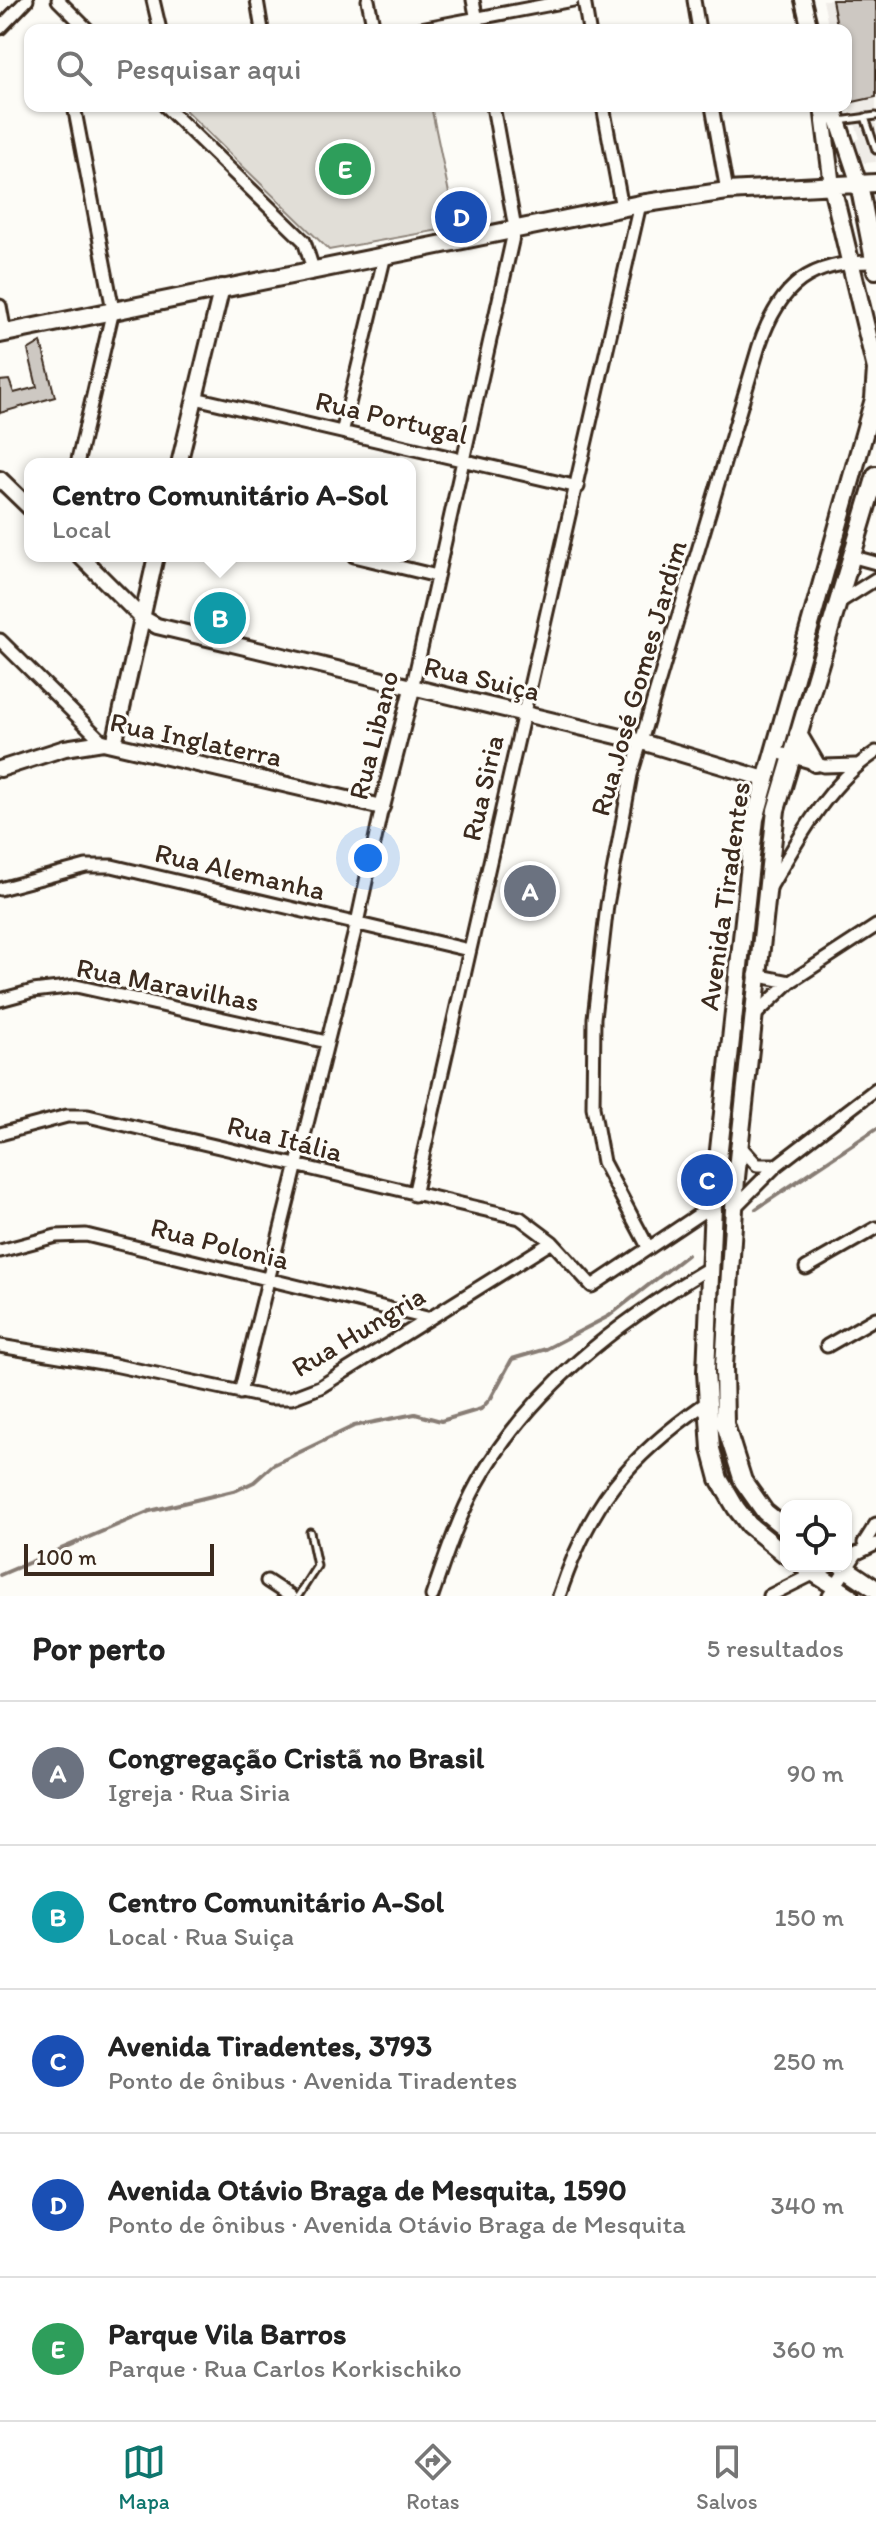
<!DOCTYPE html>
<html lang="pt">
<meta charset="utf-8">
<style>
:root{--surface:#fff;--page:#f6f6f6;--text:#222;--muted:#767676;--line:#e0e0e0;--accent:#0f766e}
body{margin:0;font-family:Itim,sans-serif;background:var(--page);color:var(--text)}
.controls{position:absolute;right:24px;bottom:24px;display:grid;overflow:hidden;border-radius:16px;box-shadow:0 2px 6px #0004}
.controls button{width:72px;height:72px;display:grid;place-items:center;padding:0;border:0;border-bottom:2px solid var(--line);background:var(--surface);color:var(--text);font:40px sans-serif}
.scale{position:absolute;left:24px;bottom:20px;width:190px;box-sizing:border-box;padding-left:8px;border:4px solid #3b2a1e;border-top:0;font-size:22px;line-height:28px;white-space:nowrap;color:#3b2a1e;-webkit-text-stroke:6px #fdfcf7;paint-order:stroke}
.you{position:absolute;left:368px;top:858px;width:28px;height:28px;margin:-20px;border:6px solid #fff;border-radius:50%;background:#1a73e8;box-shadow:0 0 0 12px #1a73e833}
.badge{display:grid;place-items:center;width:52px;height:52px;border-radius:50%;background:var(--accent);color:#fff;font-size:26px;font-weight:700}
.pin{position:absolute;translate:-50% -50%;border:4px solid #fff;box-shadow:0 2px 8px #0006}
.popup{position:absolute;left:24px;top:458px;width:392px;height:104px;box-sizing:border-box;display:grid;place-content:center;border-radius:16px;background:var(--surface);filter:drop-shadow(0 2px 6px #0005);font-size:26px;white-space:nowrap;color:var(--muted)}
.popup b{font-size:30px;color:var(--text)}
.popup::after{content:'';position:absolute;left:50%;top:100%;margin-left:-16px;border:16px solid transparent;border-top-color:var(--surface)}
.list{margin:0;padding:0;list-style:none}
h2{display:flex;justify-content:space-between;align-items:center;height:104px;margin:0;padding:0 32px;font-size:34px}
h2 small{font-size:26px;font-weight:400;color:var(--muted)}
.list li{display:grid;grid-template-columns:52px 1fr auto;gap:24px;align-items:center;box-sizing:border-box;height:144px;padding:0 32px;border-top:2px solid var(--line)}
.list b{display:block;font-size:30px;white-space:nowrap}
.list p{margin:0;font-size:26px;white-space:nowrap;color:var(--muted)}
.list em{font-size:26px;font-style:normal;color:var(--muted)}
.icon{flex:none;width:44px;height:44px;fill:none;stroke:currentColor;stroke-width:2;stroke-linecap:round;stroke-linejoin:round}
.map{position:relative;flex:none;width:876px;height:1596px;overflow:hidden}
.search{position:absolute;background:var(--surface);box-shadow:0 2px 6px #0004;left:24px;right:24px;top:24px;height:88px;display:flex;align-items:center;gap:20px;box-sizing:border-box;padding:0 28px;border-radius:16px;color:var(--muted);font-size:30px}
.sheet{height:824px;background:var(--surface)}
nav{display:flex;justify-content:space-around;align-items:center;box-sizing:border-box;height:112px;border-top:2px solid var(--line);background:var(--surface);font-size:22px;color:var(--muted)}
nav a{display:grid;justify-items:center;gap:4px}
nav .on{color:var(--accent)}
.map>svg:first-child{display:block}
</style>
<div class="map">
<svg width="876" height="1596" viewBox="0 0 876 1596">
<rect width="100%" height="100%" fill="#fdfcf7"/>
<filter id="ink" filterUnits="userSpaceOnUse"><feTurbulence type="fractalNoise" baseFrequency=".0125" numOctaves="2"/><feDisplacementMap in="SourceGraphic" scale="16" xChannelSelector="R" yChannelSelector="G"/><feConvolveMatrix kernelMatrix="1 2 1 2 8 2 1 2 1" color-interpolation-filters="sRGB"/></filter>
<g filter="url(#ink)">
<!-- built -->
<path fill="#efece7" d="M823,0h53v162l-11,1 -6,-4 -6,-17 7,-4 -14,-39v-69h-17z"/>
<!-- green -->
<path fill="#e1ded7" stroke="#8e847a" stroke-width="2" d="M185,106h246l25,121 -127,23 -143,-139z"/>
<g fill="none" stroke-linecap="round" stroke-linejoin="round">
<!-- stream -->
<path stroke="#887d74" stroke-width="4" d="M756,1209l120,-80
M0,1575l150,-64 87,-21 17,-8 19,-17 81,-39 61,-12 26,7 40,-12 10,-11 21,-39 34,-10 63,-33 78,-61"/>
</g>
<!-- building -->
<path fill="#cdc8c2" stroke="#3b2a1e" stroke-width="2" d="M832,0h44v97l-23,5 -7,-34v-38h-8z
M41,342l14,55 -55,16v-32l9,-1 5,13 23,-6 -9,-37z
M213,596l21,6 -5,31 -23,-5z
M517,880l29,1 -4,35 -33,-9z"/>
<g fill="none" stroke-linecap="round" stroke-linejoin="round">
<defs>
<path id="service" d="M865,117l11,33
M839,121l37,-5
M298,1596l19,-30 -7,-34"/>
<path id="minor" d="M58,0l30,30
M153,0l7,30
M257,0l5,30
M368,0l6,30
M473,0l6,30
M584,0l5,30
M694,0l5,30
M0,28l27,-28
M415,30l158,-30
M74,106l39,204 -36,154
M165,106l139,135 9,28
M603,106l19,102
M712,106l15,85
M0,306l5,27
M195,398l383,89
M343,429l42,-174
M354,556l83,20
M854,557l22,6
M841,601l35,-22
M0,640l103,102
M412,689l103,-461 -22,-122
M773,751l51,15 32,-1
M0,889l86,-23h26l357,84
M769,889c30,-50 57,-104 107,-137
M755,975l35,7
M0,1000l33,-9 43,-5 251,56
M752,1018l38,-36 86,-56
M0,1134l67,-18h21l432,102 32,24 40,44 121,-81
M739,1145l18,20h20
M414,1195l226,-991
M734,1208l43,-43 99,-76
M648,1247l-45,-85 -10,-55 1,-89 13,-113 24,-130 128,-429c21,-62 51,-85 117,-84
M0,1251l56,-15 30,-1 341,83
M806,1268l70,-40
M0,1346l114,19 155,33h22l29,-11 232,-145
M827,1346l49,-28
M240,1393l117,-470 25,-116
M864,1543l12,-19
M851,1556l25,-12
M267,1581l23,15
M432,1596c13,-38 26,-78 46,-114 52,-93 140,-160 231,-214
M559,1596c31,-93 67,-137 147,-193
M769,1596l60,-30
M829,1596l27,-42"/>
<path id="tertiary" d="M803,0l7,30
M822,106l10,80
M833,106l26,78
M179,464l43,-177
M0,479l30,29
M80,556l61,61 16,9 485,116 123,37
M114,744l42,-188
M0,769l65,-21 38,-6 279,65 30,-118"/>
<path id="secondary" d="M859,184l17,86
M0,334l640,-130 87,-13 149,-8
M798,734l17,29
M786,1529l-21,-17 -22,-31 -18,-57 -1,-58 12,-188 40,-368 100,-335
M786,1555l-37,-30 -13,-17 -17,-29 -8,-30 -5,-77 7,-167 42,-386 119,-420 2,-30 -44,-183
M803,1566l47,30
M842,1566l34,23"/>
</defs>
<!-- service casing -->
<use href="#service" stroke="#3b2a1e" stroke-width="11"/>
<!-- minor casing -->
<use href="#minor" stroke="#3b2a1e" stroke-width="17"/>
<!-- tertiary casing -->
<use href="#tertiary" stroke="#3b2a1e" stroke-width="20"/>
<!-- secondary casing -->
<use href="#secondary" stroke="#3b2a1e" stroke-width="22"/>
<!-- service -->
<use href="#service" stroke="#fdfcf7" stroke-width="5"/>
<!-- minor -->
<use href="#minor" stroke="#fdfcf7" stroke-width="11"/>
<!-- tertiary -->
<use href="#tertiary" stroke="#fdfcf7" stroke-width="14"/>
<!-- secondary -->
<use href="#secondary" stroke="#fdfcf7" stroke-width="16"/>
</g>
</g>
<g text-anchor="middle" stroke-width="6" stroke-linejoin="round" paint-order="stroke">
<!-- street labels -->
<g font-size="28" fill="#3b2a1e" stroke="#fdfcf7">
<text transform="translate(392 417) rotate(13)" y="10">Rua Portugal</text>
<text transform="translate(482 678) rotate(13)" y="10">Rua Suiça</text>
<text transform="translate(638 678) rotate(-74)" y="10">Rua José Gomes Jardim</text>
<text transform="translate(373 735) rotate(-76)" y="10">Rua Libano</text>
<text transform="translate(196 739) rotate(12)" y="10">Rua Inglaterra</text>
<text transform="translate(482 788) rotate(-77)" y="10">Rua Siria</text>
<text transform="translate(240 871) rotate(13)" y="10">Rua Alemanha</text>
<text transform="translate(724 896) rotate(-82)" y="10">Avenida Tiradentes</text>
<text transform="translate(168 984) rotate(11)" y="10">Rua Maravilhas</text>
<text transform="translate(285 1138) rotate(14)" y="10">Rua Itália</text>
<text transform="translate(220 1243) rotate(14)" y="10">Rua Polonia</text>
<text transform="translate(358 1331) rotate(-31)" y="10">Rua Hungria</text>
</g>
</g>
</svg>
<div class="controls">
<button><svg class="icon" aria-label="locate" viewBox="0 0 24 24"><circle cx="12" cy="12" r="6"/><path d="M12 2v4M12 18v4M2 12h4M18 12h4"/></svg></button>
</div>
<div class="scale">100 m</div>
<div class="you"></div>
<div class="pin badge" style="left:530px;top:891px;background:#6b7280">A</div>
<div class="pin badge" style="left:220px;top:618px;background:#0f9aa8">B</div>
<div class="popup"><b>Centro Comunitário A-Sol</b>Local</div>
<div class="pin badge" style="left:707px;top:1180px;background:#1a4fb4">C</div>
<div class="pin badge" style="left:461px;top:217px;background:#1a4fb4">D</div>
<div class="pin badge" style="left:345px;top:169px;background:#2e9e5b">E</div>
<div class="search"><svg class="icon" aria-label="search" viewBox="0 0 24 24"><circle cx="10" cy="10" r="6"/><path d="M15 15l6 6"/></svg>Pesquisar aqui</div>
</div>
<section class="sheet">
<h2>Por perto<small>5 resultados</small></h2>
<ul class="list">
<li><span class="badge" style="background:#6b7280">A</span><div><b>Congregação Cristã no Brasil</b><p>Igreja · Rua Siria</p></div><em>90 m</em></li>
<li><span class="badge" style="background:#0f9aa8">B</span><div><b>Centro Comunitário A-Sol</b><p>Local · Rua Suiça</p></div><em>150 m</em></li>
<li><span class="badge" style="background:#1a4fb4">C</span><div><b>Avenida Tiradentes, 3793</b><p>Ponto de ônibus · Avenida Tiradentes</p></div><em>250 m</em></li>
<li><span class="badge" style="background:#1a4fb4">D</span><div><b>Avenida Otávio Braga de Mesquita, 1590</b><p>Ponto de ônibus · Avenida Otávio Braga de Mesquita</p></div><em>340 m</em></li>
<li><span class="badge" style="background:#2e9e5b">E</span><div><b>Parque Vila Barros</b><p>Parque · Rua Carlos Korkischiko</p></div><em>360 m</em></li>
</ul>
</section>
<nav>
<a class="on"><svg class="icon" aria-label="map" viewBox="0 0 24 24"><path d="M3 6l6-2 6 2 6-2v14l-6 2-6-2-6 2zM9 4v14M15 6v14"/></svg>Mapa</a>
<a><svg class="icon" aria-label="directions" viewBox="0 0 24 24"><path d="M12 3l9 9-9 9-9-9zM9 14v-3h6M13 9l2 2-2 2"/></svg>Rotas</a>
<a><svg class="icon" aria-label="saved" viewBox="0 0 24 24"><path d="M7 4h10v16l-5-4-5 4z"/></svg>Salvos</a>
</nav>
